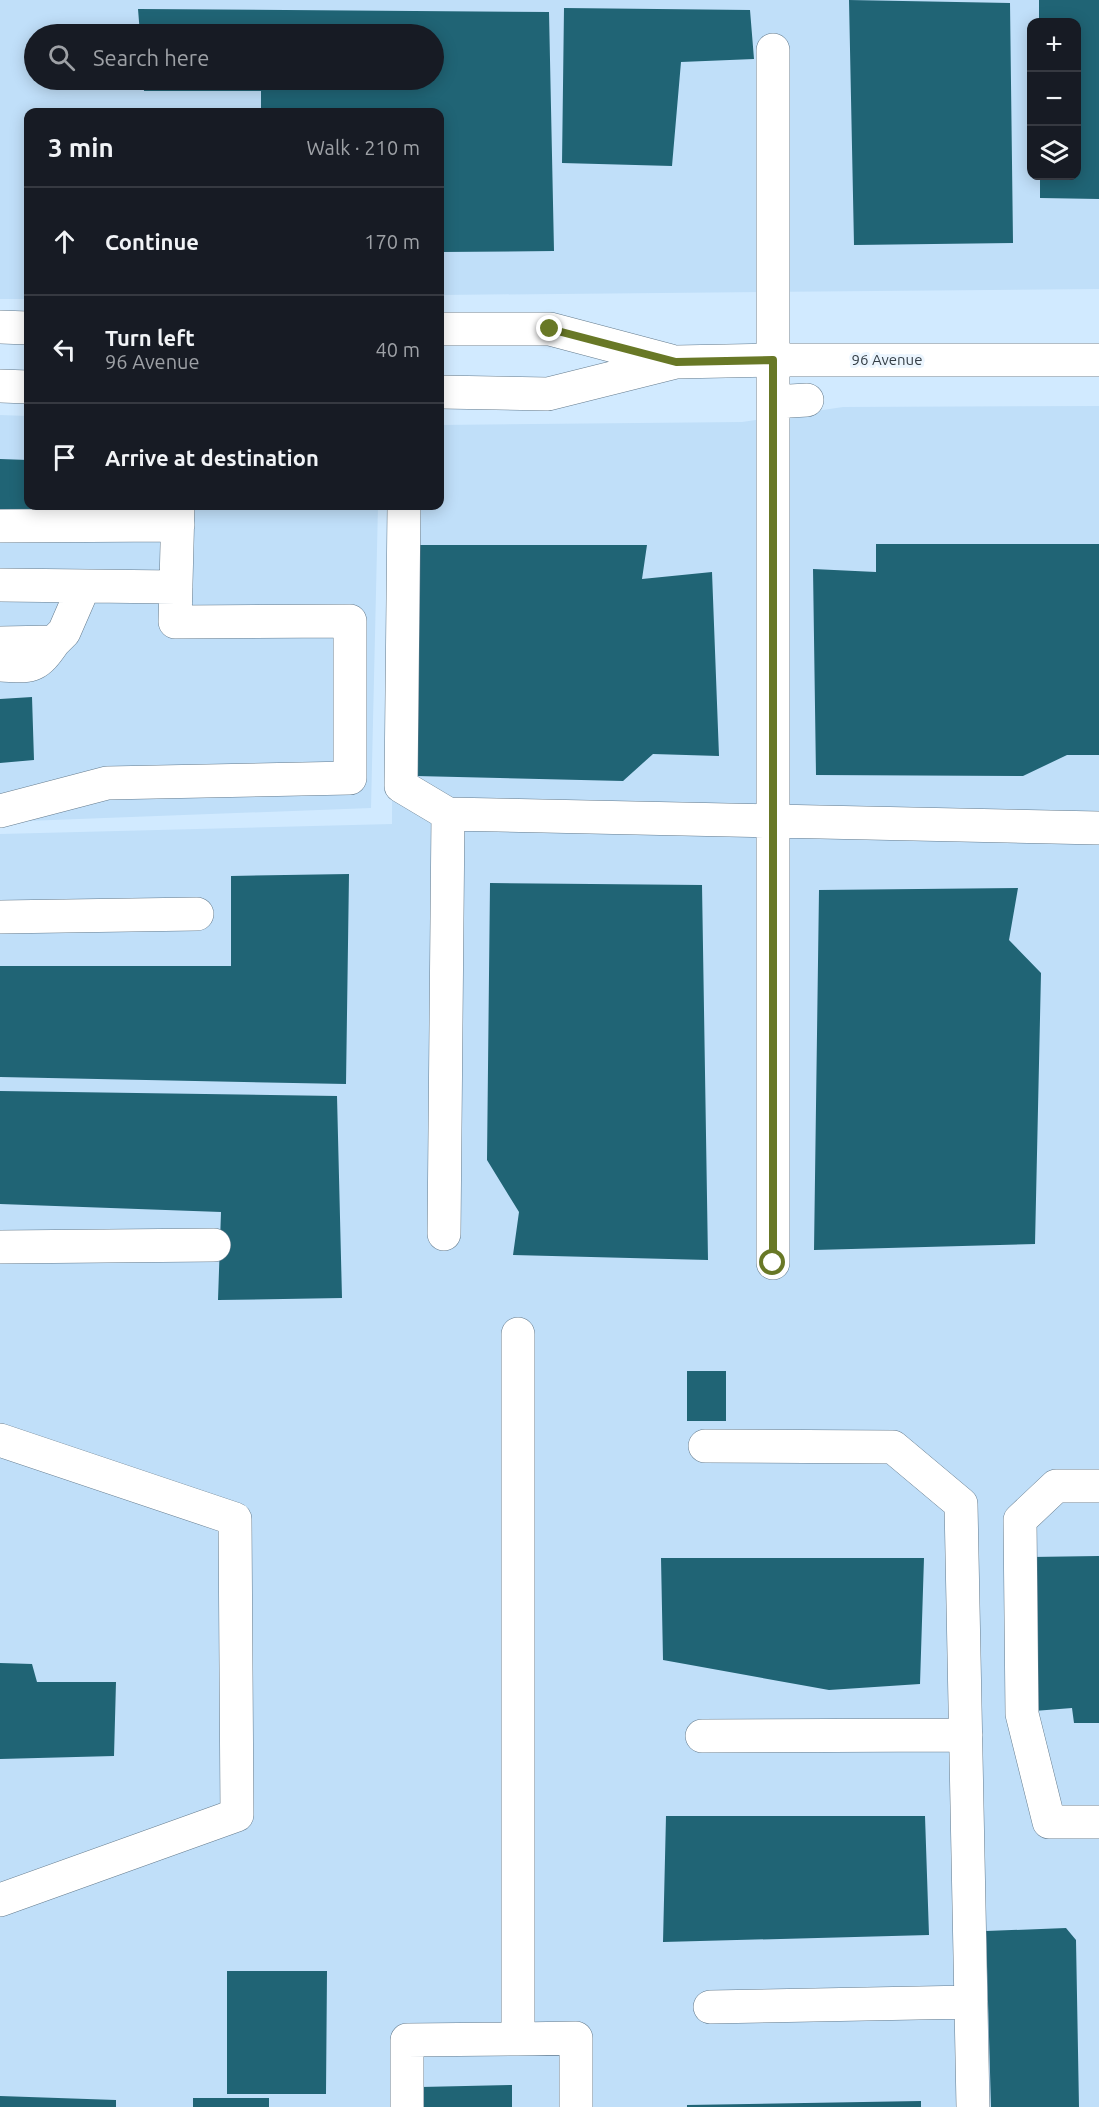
<!DOCTYPE html>
<meta charset="utf-8">
<style>
:root{--surface:#171b24;--page:#20242c;--text:#f1f3f6;--muted:#9ea1a6;--line:#363941}
body{margin:0;font-family:Ubuntu,sans-serif;background:var(--page);color:var(--text)}
.controls{position:absolute;right:18px;top:18px;display:grid;overflow:hidden;border-radius:12px;box-shadow:0 3px 15px #0003}
.controls button{width:54px;height:54px;display:grid;place-items:center;padding:0;border:0;border-bottom:2px solid var(--line);background:var(--surface);color:var(--text);font:30px sans-serif}
.stop{position:absolute;width:18px;height:18px;margin:-14px;border:4px solid #687826;border-radius:50%;background:#fff}
.stop.end{background:#687826;border-color:#fff;box-shadow:0 2px 6px #0008}
.list{margin:0;padding:0;list-style:none}
h2{display:flex;justify-content:space-between;align-items:center;height:78px;margin:0;padding:0 24px;font-size:26px}
h2 small{font-size:20px;font-weight:400;color:var(--muted)}
.list li{display:grid;grid-template-columns:39px 1fr auto;gap:18px;align-items:center;box-sizing:border-box;height:108px;padding:0 24px;border-top:2px solid var(--line)}
.list b{display:block;font-size:22px;white-space:nowrap}
.list p{margin:0;font-size:20px;white-space:nowrap;color:var(--muted)}
.list em{font-size:20px;font-style:normal;color:var(--muted)}
.icon{flex:none;width:33px;height:33px;fill:none;stroke:currentColor;stroke-width:2;stroke-linecap:round;stroke-linejoin:round}
.map{position:relative;flex:none;width:1099px;height:2107px;overflow:hidden}
.search{position:absolute;background:var(--surface);box-shadow:0 3px 15px #0003;left:24px;top:24px;width:420px;height:66px;display:flex;align-items:center;gap:15px;box-sizing:border-box;padding:0 21px;border-radius:33px;color:var(--muted);font-size:22px}
.panel{position:absolute;background:var(--surface);box-shadow:0 3px 15px #0003;left:24px;top:108px;width:420px;height:402px;border-radius:12px}
.map>svg:first-child{display:block}
</style>
<div class="map">
<svg width="1099" height="2107" viewBox="0 0 1099 2107">
<rect width="100%" height="100%" fill="#d1eaff"/>
<!-- built -->
<path fill="#c0dff9" fill-rule="evenodd" d="M0,0h1099v289l-659,6v-183h-412v187h-28zM1032,22h44v154h-44zM34,34h400v46h-400z
M1099,406v1701h-1099v-1273l392,-10 1,-318h47v-81l302,-3 101,-15z
M0,415l28,1v90h350l-7,302 -371,14z"/>
<!-- building -->
<path fill="#206475" d="M849,0l161,3 3,240 -159,2z
M1039,0h60v199l-59,-1v-22h36v-154h-37z
M564,8l186,2 4,49 -73,3 -9,104 -110,-3z
M138,9l411,3 5,239 -114,1v-140h-179v-21h-117l-1,-11h291v-46h-294z
M0,459l28,1v46h91l1,10 -120,-1z
M876,544h223v211h-32l-44,21 -207,-1 -3,-206 63,3z
M415,545h232l-5,34 70,-7 7,184 -66,-2 -30,27 -207,-5z
M32,697l2,63 -34,3v-64z
M349,874l-3,210 -346,-7v-111h231v-90z
M490,883l212,2 6,375 -195,-5 6,-43 -32,-52z
M1018,888l-9,52 32,33 -6,271 -221,6 5,-360z
M0,1091l337,5 5,202 -124,2 3,-88 -221,-8z
M687,1371h39v50h-39z
M1099,1556v167h-25l-2,-15 -38,3 -3,-154z
M661,1558h263l-4,126 -91,6 -166,-30z
M0,1663l32,1 5,18h79l-2,74 -114,3z
M666,1816h259l4,119 -266,7z
M1066,1928l10,12 3,167h-88l-5,-176z
M227,1971h100l-1,123h-99z
M512,2085v22h-91v-20z
M0,2096l116,4v7h-116z
M193,2098h76v9h-76z
M921,2101v6h-234v-2z"/>
<g fill="none" stroke-linecap="round" stroke-linejoin="round">
<defs>
<path id="minor" d="M773,50v1213
M773,402l34,-2
M404,506l-3,280 47,28
M0,526l178,-1
M0,585l176,2
M0,643l54,-1 10,-10 20,-46
M0,665c31,1 35,5 54,-23
M0,811l107,-28 243,-5v-157l-175,1 3,-116
M0,917l197,-3
M444,1234l4,-420 651,14
M0,1247l214,-2
M518,1334v705l58,-1v69
M0,1440l235,79 2,296 -237,85
M705,1446l188,1 68,57 12,603
M1099,1486h-43l-36,34 2,194 27,108h50
M702,1736l264,-1
M710,2007l261,-5
M407,2107v-67l111,-1"/>
<path id="major" d="M0,327l28,1
M440,329h110l121,32
M0,386l28,1
M440,392l108,2 128,-32 97,-2h326"/>
</defs>
<!-- minor casing -->
<use href="#minor" stroke="#647b8d" stroke-width="34"/>
<!-- major casing -->
<use href="#major" stroke="#647b8d" stroke-width="34"/>
<!-- minor -->
<use href="#minor" stroke="#fff" stroke-width="33"/>
<!-- major -->
<use href="#major" stroke="#fff" stroke-width="33"/>
</g>
<g fill="none" stroke-linecap="round" stroke-linejoin="round">
<!-- route -->
<path stroke="#687826" stroke-width="8" d="M550,329l126,33 97,-2v903"/>
</g>
<g text-anchor="middle" stroke-width="6" stroke-linejoin="round" paint-order="stroke">
<!-- street labels -->
<g font-size="15" fill="#333d45" stroke="#ebf5fe">
<text x="887" y="365">96 Avenue</text>
</g>
</g>
</svg>
<div class="controls">
<button>+</button>
<button>−</button>
<button><svg class="icon" aria-label="layers" viewBox="0 0 24 24"><path d="M12 4l9 5-9 5-9-5zM3 14l9 5 9-5"/></svg></button>
</div>
<div class="stop" style="left:773px;top:1263px"></div>
<div class="stop end" style="left:550px;top:329px"></div>
<div class="search"><svg class="icon" aria-label="search" viewBox="0 0 24 24"><circle cx="10" cy="10" r="6"/><path d="M15 15l6 6"/></svg>Search here</div>
<section class="panel">
<h2>3 min<small>Walk · 210 m</small></h2>
<ul class="list">
<li><svg class="icon" aria-label="ahead" viewBox="0 0 24 24"><path d="M12 20V5M6 11l6-6 6 6"/></svg><div><b>Continue</b></div><em>170 m</em></li>
<li><svg class="icon" aria-label="left" viewBox="0 0 24 24"><path d="M17 20v-9H6M10 6l-5 5 5 5"/></svg><div><b>Turn left</b><p>96 Avenue</p></div><em>40 m</em></li>
<li><svg class="icon" aria-label="arrive" viewBox="0 0 24 24"><path d="M6 21V4h12l-3 4 3 4H6"/></svg><div><b>Arrive at destination</b></div></li>
</ul>
</section>
</div>
